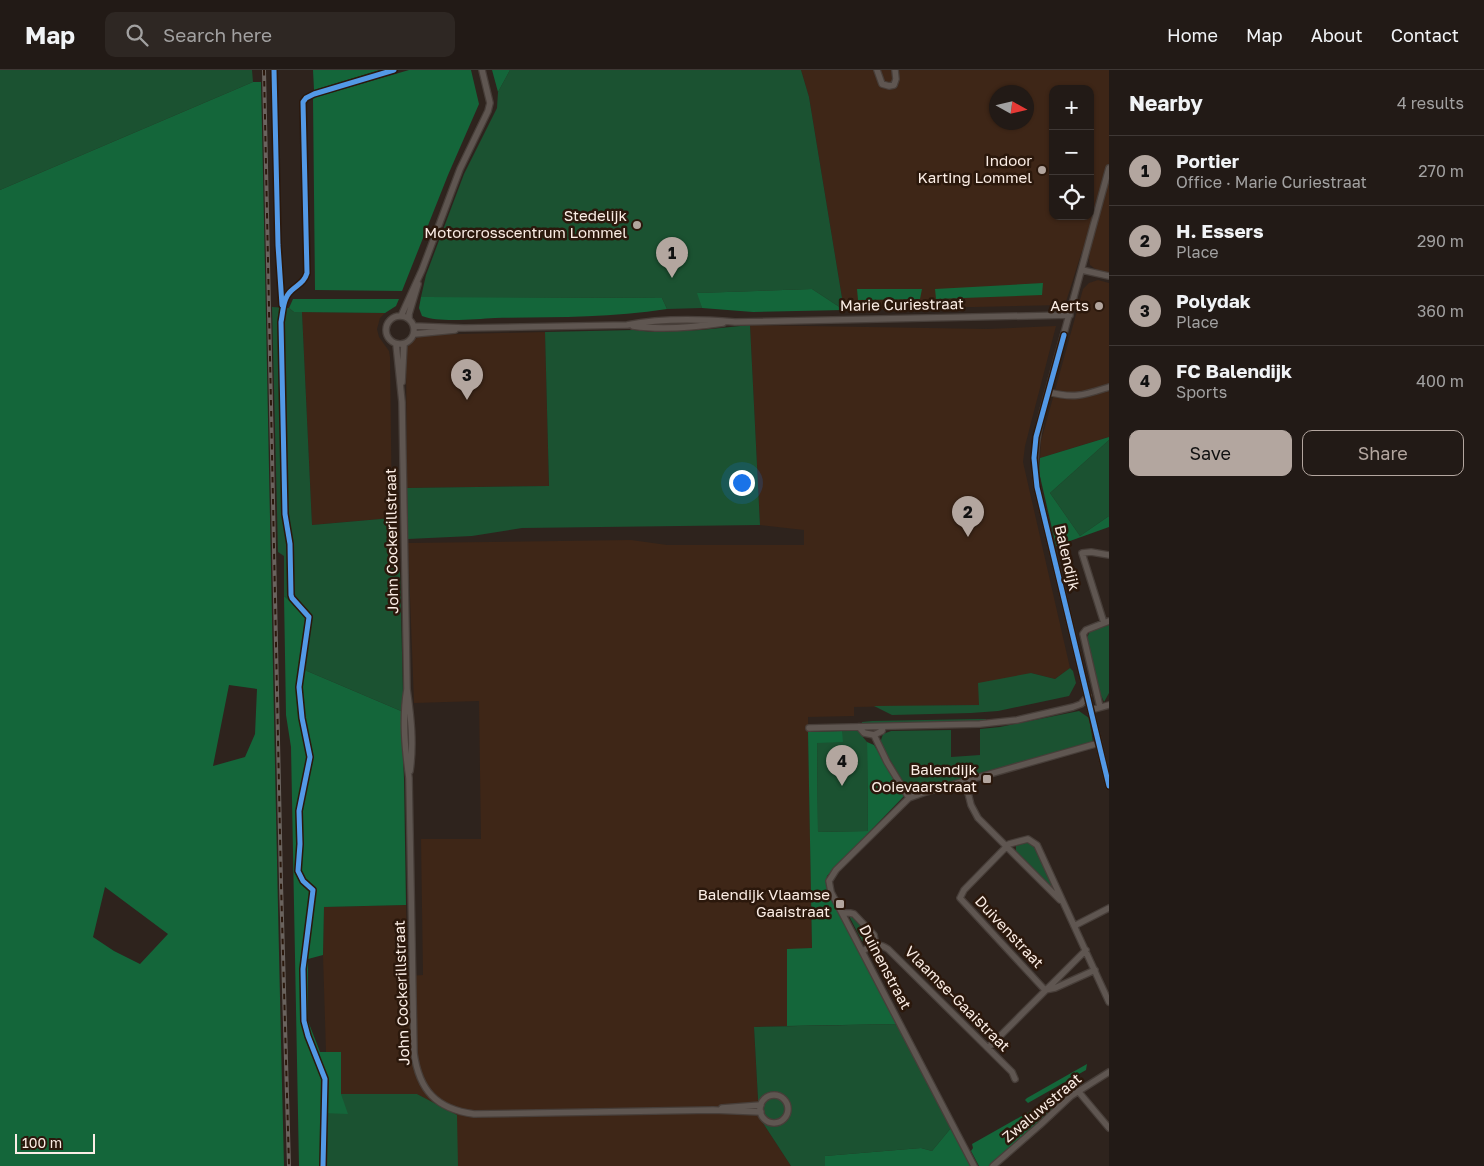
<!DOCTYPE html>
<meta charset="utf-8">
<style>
:root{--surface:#221a16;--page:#2e2723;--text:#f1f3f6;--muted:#a2a1a1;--line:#3f3835;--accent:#b3a69f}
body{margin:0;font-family:"Golos Text",sans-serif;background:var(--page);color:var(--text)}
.controls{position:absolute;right:15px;top:15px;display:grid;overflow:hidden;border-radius:10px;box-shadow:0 1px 4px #0004}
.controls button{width:45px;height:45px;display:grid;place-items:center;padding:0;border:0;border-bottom:1px solid var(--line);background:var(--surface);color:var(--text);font:25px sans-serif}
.compass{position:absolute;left:989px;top:15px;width:45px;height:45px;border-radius:50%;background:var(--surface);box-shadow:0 1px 4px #0004;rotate:98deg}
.scale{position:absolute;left:15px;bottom:12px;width:80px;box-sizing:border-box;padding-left:5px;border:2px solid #fbede5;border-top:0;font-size:14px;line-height:18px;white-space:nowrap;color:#fbede5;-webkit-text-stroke:4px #2b180c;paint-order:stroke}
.you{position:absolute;left:741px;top:412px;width:18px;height:18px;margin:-12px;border:4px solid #fff;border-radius:50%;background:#1a73e8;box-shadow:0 0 0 8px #1a73e833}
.badge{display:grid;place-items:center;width:32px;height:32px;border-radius:50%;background:var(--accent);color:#111;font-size:16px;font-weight:700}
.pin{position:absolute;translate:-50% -41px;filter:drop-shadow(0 1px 2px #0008)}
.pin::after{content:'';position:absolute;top:26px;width:18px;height:15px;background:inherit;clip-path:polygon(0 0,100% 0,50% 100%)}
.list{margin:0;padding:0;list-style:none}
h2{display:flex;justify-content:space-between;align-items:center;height:65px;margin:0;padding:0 20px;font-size:21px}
h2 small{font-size:16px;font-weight:400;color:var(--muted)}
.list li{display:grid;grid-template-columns:32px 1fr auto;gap:15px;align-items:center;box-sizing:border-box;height:70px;padding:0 20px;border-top:1px solid var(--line)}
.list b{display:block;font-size:19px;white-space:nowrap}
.list p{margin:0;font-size:16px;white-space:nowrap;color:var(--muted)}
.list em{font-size:16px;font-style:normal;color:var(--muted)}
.actions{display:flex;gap:10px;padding:15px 20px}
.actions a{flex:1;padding:11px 0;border:1px solid var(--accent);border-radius:10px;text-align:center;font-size:18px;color:var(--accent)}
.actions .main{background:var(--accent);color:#111}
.icon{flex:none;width:28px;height:28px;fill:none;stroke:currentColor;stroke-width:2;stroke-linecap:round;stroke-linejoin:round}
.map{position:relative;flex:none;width:1109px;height:1096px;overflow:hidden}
header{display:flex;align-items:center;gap:30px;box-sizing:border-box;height:70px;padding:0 25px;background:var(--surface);border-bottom:1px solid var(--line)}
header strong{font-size:24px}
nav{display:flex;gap:28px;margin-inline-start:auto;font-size:18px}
.search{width:350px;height:45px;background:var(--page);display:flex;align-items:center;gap:12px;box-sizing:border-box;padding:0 18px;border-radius:10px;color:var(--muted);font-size:19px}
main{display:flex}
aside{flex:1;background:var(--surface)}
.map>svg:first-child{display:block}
</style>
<header>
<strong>Map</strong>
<div class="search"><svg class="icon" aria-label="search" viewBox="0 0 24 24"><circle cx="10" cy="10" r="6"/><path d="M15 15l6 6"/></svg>Search here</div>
<nav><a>Home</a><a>Map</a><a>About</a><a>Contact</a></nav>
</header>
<main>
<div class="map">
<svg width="1109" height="1096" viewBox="0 0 1109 1096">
<rect width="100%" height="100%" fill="#2e231d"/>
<!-- built -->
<path fill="#3e2617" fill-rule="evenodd" d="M801,0h308v204l-11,-3 -8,-6 -1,-7 1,-6 -8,-1 -17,54 -221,5 -35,-213zM1053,19h37v127h-37zM996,22h30v30h-30z
M1098,210l11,3v154l-69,21 1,-17 42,-152 6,-6z
M302,242l83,1 -5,5 -3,11 2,8 10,14 1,6 2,161 -80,7z
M750,255l237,4 69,-3 -31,120 -2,16 47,206 -15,11 -24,-6 -52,32 -125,2v9l-46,1 4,231 -25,2v76l-33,1 5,90 32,49h-333l-20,-60 -21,-12h-76v-42h-15l-3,-97 1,-48 82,-2 2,71 15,-1 -2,-136h60l-2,-138 -65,2 -6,-160 223,-3 36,5h137v-15l-44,-5z
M545,262l4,154 -142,2 -1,-140 6,-7 9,-6z"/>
<!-- green -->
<path fill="#1b5231" d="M0,0h252l1,12 -253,108z
M510,0h291l8,27 35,213 -32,-21 -114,4 4,15 -35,1 -5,-11 -241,-1 5,-22 38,-101 33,-66 1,-16z
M272,237l17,1 5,4h8l10,213 80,-7 2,50 6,2 3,124 -2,17 -94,-40 -7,-10 7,-45 -23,-20v-40l-6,-4z
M750,255l10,200 -238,3 -50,8 -64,3 -1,-51 142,-2 -4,-154 89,-2 19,2 48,-2z
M1109,370v76l-29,20 -30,-43z
M1109,555v68l-5,9 -4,-9 -13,-55 3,-7z
M1070,598l3,3 3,12 -7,13 -71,15 -27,2 -79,2 -18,-9 105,-1 -1,-22 53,-10 24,6z
M1079,641l10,7 4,24 -183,51 -30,-50 3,-9 8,-3 60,-1v27l29,-2v-26l20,-2z
M977,649h9v2l-124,4v-3l10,-1z
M842,661h16l9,11 1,89 -50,1 -1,-90h25z
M1028,772l7,4 18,39 -1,3 -36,-36v-6z
M849,846l3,1 18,18 1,4 -2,4 -7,-2z
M898,954l53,104 -19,23 -11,-3 -96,8v10h-34l-32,-49 -5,-90z
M341,1024h76l40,21 1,51h-137l2,-53z"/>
<!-- forest -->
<path fill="#14663a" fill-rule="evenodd" d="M313,0h67l-66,20z
M409,0h62l8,34 -31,71 -46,116 -87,-1 -2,-192z
M492,0h18l-12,22z
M253,12h8c8,362 14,723 23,1084h-284v-976zM229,615l28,4 -2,45 -10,23 -32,9zM105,817l63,47 -28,30 -26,-13 -21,-14z
M1043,213l-1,12 -106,4 -1,-10z
M812,219l32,21 -91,2 -51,-4 -5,-15z
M857,219h65l-2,10 -62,1z
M421,227l241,1 5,11c-57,9 -115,8 -172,9 -20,1 -55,5 -73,-2l-3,-8z
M293,229h106l-3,7 -11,7 -91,-1 -5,-4z
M1109,367v3l-59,53 30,43 29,-20v11l-53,19 -17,-74 1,-14z
M284,526l23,20 -7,44 7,11 94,40 3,68 2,126 -82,2 -1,48 -15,4v62l12,31h21v42l7,20 -25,-1 -2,53h-22l-8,-419 -5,-32z
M842,661l1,11 -26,1 1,89 50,-1 -1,-89 7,3 31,50 -78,81 -1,8 7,19 65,121 -111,2v-77l25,-1 -4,-216z
M1087,994l-1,6 -58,33 -3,-3 2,-2z
M1073,1017l1,4 -85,75h-10l-8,-15 2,-3 -1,-4z
M951,1058l20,38h-146v-10l96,-8 11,3z"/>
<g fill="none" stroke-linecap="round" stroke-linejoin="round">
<defs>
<path id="street" d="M877,0l5,14 7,2 5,-1 2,-6 -1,-9
M1109,98l-67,246c-6,25 -9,47 -5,73l72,299
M1082,200l27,6
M386 260a14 14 0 1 1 28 0a14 14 0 1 1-28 0Z
M401,246l21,-46 38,-101 28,-58 2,-8 -8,-33
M409,249v-5l9,-30
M414,256l50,2 163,-3c35,-7 72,-6 108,-3l335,-7
M633,256c27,4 63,1 90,-3
M414,264l41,-4
M396,274l6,58 5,287c4,28 7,54 3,82
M402,312l2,-38
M1048,322c27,7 36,3 61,-5
M1104,553l-22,-70 9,-1 18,3
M407,619c-5,30 -2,60 2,89l5,275c5,37 22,56 60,61l239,-4 48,2
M1100,637l-17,-73 3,-4 23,-9
M1091,640l18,-5
M859,657l5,6 10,2 8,-4 1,-4
M809,658l171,-4 37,-4 56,-13 8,-3 7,-8
M874,665l13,27 22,36
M965,711l6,24 7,13 82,82
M842,843h8l4,1 20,21 2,10
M1074,856l35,-18
M862,881c10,-5 16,-9 26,-2l124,123 3,7
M1045,920l-85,-92 4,-8 45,-46 19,-5 9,6 72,157
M1045,920l10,-2 40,-18
M988,978l98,-98
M1078,1021l31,37
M760 1039a14 14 0 1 1 28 0a14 14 0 1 1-28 0Z
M722,1038l39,-3
M974,1096l-143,-274 -2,-11 7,-11 73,-72 14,-5 176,-50
M993,1096l47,-41 31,-29 38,-24"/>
</defs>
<!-- street casing -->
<use href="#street" stroke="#473e39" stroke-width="8"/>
<!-- street -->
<use href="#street" stroke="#5f5651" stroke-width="5.5"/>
<defs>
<path id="rail" d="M264,0l17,813 8,283"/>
</defs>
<!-- rail casing -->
<use href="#rail" stroke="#6a635e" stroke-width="4"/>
<!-- rail -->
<use href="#rail" stroke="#2b180c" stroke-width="2" stroke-dasharray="5.5" stroke-linecap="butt"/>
<defs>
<path id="cycleway" d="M274,0l4,175 4,60
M1064,265l-28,102 -2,21 3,29 72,299
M323,1096l2,-87 -17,-43 -4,-15 -1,-52 10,-79 -10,-9 -5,-10 2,-27 -1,-33 11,-54 -8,-39 -3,-31 10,-70 -17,-19 -1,-3 -1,-51 -5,-30 -4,-192c2,-10 2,-24 10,-31 7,-7 13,-8 16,-18l-4,-171 3,-4 8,-4 80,-24"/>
</defs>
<!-- cycleway casing -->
<use href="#cycleway" stroke="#2b180c" stroke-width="8"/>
<!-- cycleway -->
<use href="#cycleway" stroke="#5399e6" stroke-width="5"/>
</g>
<!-- markers -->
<g fill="#b3a69f" stroke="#2b180c" stroke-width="2">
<circle cx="1042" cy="100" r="5"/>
<circle cx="637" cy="155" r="5"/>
<circle cx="1099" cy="236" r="5"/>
<rect x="982" y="704" width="10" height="10" rx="2.5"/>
<rect x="835" y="829" width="10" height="10" rx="2.5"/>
</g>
<g text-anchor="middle" stroke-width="5" stroke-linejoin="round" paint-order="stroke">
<!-- poi labels -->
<g font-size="15" fill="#fbede5" stroke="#2b180c" text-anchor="end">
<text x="1032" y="96">Indoor<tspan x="1032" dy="17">Karting Lommel</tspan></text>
<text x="627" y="151">Stedelijk<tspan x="627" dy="17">Motorcrosscentrum Lommel</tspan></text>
<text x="1089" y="241">Aerts</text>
<text x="977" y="705">Balendijk<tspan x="977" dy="17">Ooievaarstraat</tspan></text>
<text x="830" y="830">Balendijk Vlaamse<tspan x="830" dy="17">Gaaistraat</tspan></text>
</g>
<!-- street labels -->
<g font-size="15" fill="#fbede5" stroke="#2b180c">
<text transform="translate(902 235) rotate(-1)" y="5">Marie Curiestraat</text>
<text transform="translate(392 471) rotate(-91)" y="5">John Cockerillstraat</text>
<text transform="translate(1067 488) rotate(77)" y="5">Balendijk</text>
<text transform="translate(1009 862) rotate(47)" y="5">Duivenstraat</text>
<text transform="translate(885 897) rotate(62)" y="5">Duinenstraat</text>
<text transform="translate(402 923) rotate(-92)" y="5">John Cockerillstraat</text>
<text transform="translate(957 929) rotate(45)" y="5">Vlaamse-Gaaistraat</text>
<text transform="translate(1042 1038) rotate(-40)" y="5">Zwaluwstraat</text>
</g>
</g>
</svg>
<div class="controls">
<button>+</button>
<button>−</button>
<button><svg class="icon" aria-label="locate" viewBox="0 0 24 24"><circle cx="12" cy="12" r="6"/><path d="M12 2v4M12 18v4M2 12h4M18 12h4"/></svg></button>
</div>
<svg class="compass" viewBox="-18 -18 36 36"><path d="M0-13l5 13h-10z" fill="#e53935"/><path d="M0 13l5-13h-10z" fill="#a2a1a1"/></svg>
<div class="scale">100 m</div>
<div class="you"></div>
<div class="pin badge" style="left:672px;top:208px">1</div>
<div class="pin badge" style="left:968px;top:467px">2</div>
<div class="pin badge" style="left:467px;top:330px">3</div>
<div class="pin badge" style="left:842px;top:716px">4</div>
</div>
<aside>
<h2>Nearby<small>4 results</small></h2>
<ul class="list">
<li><span class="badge">1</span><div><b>Portier</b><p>Office · Marie Curiestraat</p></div><em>270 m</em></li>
<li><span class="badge">2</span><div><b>H. Essers</b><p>Place</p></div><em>290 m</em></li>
<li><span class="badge">3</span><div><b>Polydak</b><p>Place</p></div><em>360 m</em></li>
<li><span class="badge">4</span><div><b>FC Balendijk</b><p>Sports</p></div><em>400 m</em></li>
</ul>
<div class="actions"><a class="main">Save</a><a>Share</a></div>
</aside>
</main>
